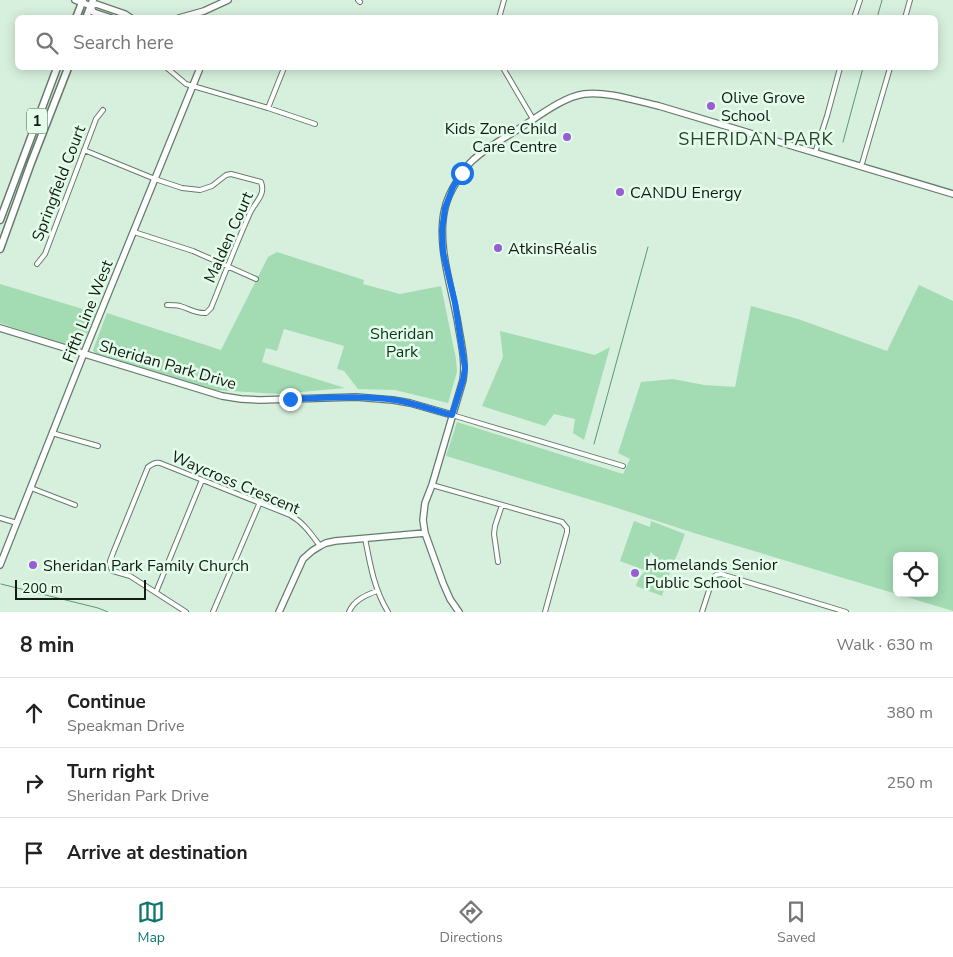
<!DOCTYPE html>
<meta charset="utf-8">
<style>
:root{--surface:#fff;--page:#f6f6f6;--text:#222;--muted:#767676;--line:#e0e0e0;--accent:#0f766e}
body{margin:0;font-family:"Nunito Sans",sans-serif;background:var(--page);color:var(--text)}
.controls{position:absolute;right:15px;bottom:15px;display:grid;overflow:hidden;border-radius:8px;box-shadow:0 2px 12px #0003}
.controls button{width:45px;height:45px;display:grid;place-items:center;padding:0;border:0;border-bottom:1px solid var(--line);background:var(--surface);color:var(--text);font:25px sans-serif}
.scale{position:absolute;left:15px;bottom:12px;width:131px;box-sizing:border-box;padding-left:5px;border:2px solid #121b14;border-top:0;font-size:14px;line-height:18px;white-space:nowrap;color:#121b14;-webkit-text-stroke:4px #e4fdea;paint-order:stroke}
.stop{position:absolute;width:15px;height:15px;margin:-11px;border:4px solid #1a73e8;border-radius:50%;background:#fff}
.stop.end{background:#1a73e8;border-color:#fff;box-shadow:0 1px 5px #0008}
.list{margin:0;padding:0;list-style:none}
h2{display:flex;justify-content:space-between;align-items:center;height:65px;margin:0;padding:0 20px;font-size:21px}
h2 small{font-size:16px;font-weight:400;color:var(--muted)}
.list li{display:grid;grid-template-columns:32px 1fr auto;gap:15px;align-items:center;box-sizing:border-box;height:70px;padding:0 20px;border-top:1px solid var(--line)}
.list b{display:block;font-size:19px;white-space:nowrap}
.list p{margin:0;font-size:16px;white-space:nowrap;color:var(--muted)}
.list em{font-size:16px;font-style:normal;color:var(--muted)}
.icon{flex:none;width:28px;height:28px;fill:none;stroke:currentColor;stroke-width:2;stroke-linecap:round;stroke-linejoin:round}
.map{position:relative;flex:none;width:953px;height:612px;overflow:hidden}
.search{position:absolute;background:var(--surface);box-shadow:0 2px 12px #0003;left:15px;right:15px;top:15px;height:55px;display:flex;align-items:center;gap:12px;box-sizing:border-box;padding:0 18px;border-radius:8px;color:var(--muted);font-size:19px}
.sheet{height:275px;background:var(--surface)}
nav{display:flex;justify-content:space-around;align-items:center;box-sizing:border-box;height:70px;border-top:1px solid var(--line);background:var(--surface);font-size:14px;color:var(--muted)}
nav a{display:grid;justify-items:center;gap:2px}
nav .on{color:var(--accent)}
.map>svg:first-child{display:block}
</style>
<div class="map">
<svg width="953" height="612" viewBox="0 0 953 612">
<rect width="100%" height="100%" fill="#d7f0dd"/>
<!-- green -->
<path fill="#a3dbb3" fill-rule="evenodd" d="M277,252l87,28 -1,4 37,10 41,-8 15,73 1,13 -9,31 -53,-13 -37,-1 -14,-18 -7,-2 7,-23 -60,-17 -7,22 -11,-3 -4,14 83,26 -66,6 -66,-4 -26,-7 -91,-28 -3,-5 14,-37 114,37 47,-93z
M0,284l96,29 -16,36 -3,1 -77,-27z
M919,285l34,16v310l-259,-78 -86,-28 -162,-49 11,-34 166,52 7,-15 -12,-6 23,-71 32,-3 31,6 31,2 16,-81 47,13 89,32zM897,556h37v37h-37z
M500,331l95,24 15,-8 -26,93 -11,-7 2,-14 -21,-5 -9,12 -63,-20 21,-49z
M634,521l16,6 1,-6 34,13 -12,31 -14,-5 -8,-8 -7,18 -24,-9z
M656,566h8l7,3 -9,27 -26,-10c3,-11 9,-16 20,-20z"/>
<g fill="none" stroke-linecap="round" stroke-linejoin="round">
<!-- stream -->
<path stroke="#599a6e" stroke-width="1" d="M877,18l5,-18
M843,142l20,-74
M594,444l54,-197
M1,584l97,24 10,4"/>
<defs>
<path id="street" d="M358,0l2,2
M499,18l5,-18
M854,18l6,-18
M905,18l5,-18
M167,68l19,16 82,24 47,16
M503,68l30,51
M268,108l16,-40
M84,150l71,29 27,9 18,2 12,-4 14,-11 5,-1 30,8c5,13 -6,20 -11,31 -14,31 -26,63 -39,95l-5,5c-10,1 -16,-4 -26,-7 -4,-1 -9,-1 -13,-1
M815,153l12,-37 13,-48
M861,167l29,-99
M134,232l59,19 63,28
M37,264l8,-10 51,-135 7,-9
M452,415l171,51
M52,433l46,13
M432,485l130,37 5,6v4l-22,80
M31,488l44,17
M0,518l17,5
M365,538c5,26 9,51 23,74
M498,562l-4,-28 1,-8 7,-21
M156,592l46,-112
M186,612l-56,-36 -17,-5 -2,-3 -1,-4v-3l3,-8 35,-86c4,-3 7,-5 12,-4l130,52c13,7 21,19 30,31
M213,612l47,-110
M349,612c5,-12 17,-17 28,-21
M702,612l11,-34 3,-3 5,-1 125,38"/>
<path id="secondary" d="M75,0l16,6 5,-2 29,10 6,4
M91,6l2,6 18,6
M179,18l25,-7 24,-11
M0,328l222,68 19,3 19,1 96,-3 37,3 17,3 42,12
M0,565l84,-212 116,-285
M279,612l24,-53 9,-8 8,-5 6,-3 9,-2 90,-8
M459,612l-9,-13 -7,-16 -18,-50 -2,-13 2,-17 7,-18 31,-105c3,-19 -2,-37 -5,-56 -6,-36 -22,-80 -13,-116 2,-9 7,-19 12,-27 5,-8 10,-16 16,-21 14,-13 32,-22 47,-32 19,-12 43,-31 64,-34 23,-3 52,7 75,12l294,88"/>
<path id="primary" d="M76,18l7,-18
M86,18l7,-18
M0,220l57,-152
M0,249l31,-86 37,-95"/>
</defs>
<!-- street casing -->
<use href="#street" stroke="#657c6b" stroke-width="6"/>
<!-- secondary casing -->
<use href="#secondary" stroke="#657c6b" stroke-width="8"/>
<!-- primary casing -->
<use href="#primary" stroke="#657c6b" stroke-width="9"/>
<!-- street -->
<use href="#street" stroke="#fff" stroke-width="4"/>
<!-- secondary -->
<use href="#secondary" stroke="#fff" stroke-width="5.5"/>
<!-- primary -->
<use href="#primary" stroke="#fff" stroke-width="6"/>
</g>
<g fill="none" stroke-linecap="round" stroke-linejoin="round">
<!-- route -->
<path stroke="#1a73e8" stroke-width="6" d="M290,399c35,-1 70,-4 105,1 19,3 38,10 57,15l11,-35 2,-12 -10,-65 -12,-51 -1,-22 3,-22 8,-21 9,-14"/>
</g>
<!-- markers -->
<g fill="#965dd6" stroke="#e4fdea" stroke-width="2">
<circle cx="711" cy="106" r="5"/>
<circle cx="567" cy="137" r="5"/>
<circle cx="620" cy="192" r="5"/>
<circle cx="498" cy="248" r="5"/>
<circle cx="33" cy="565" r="5"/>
<circle cx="635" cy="573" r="5"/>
</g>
<g text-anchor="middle" stroke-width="5" stroke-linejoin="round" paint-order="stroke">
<!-- shield labels -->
<rect fill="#e4fdea" stroke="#515f54" stroke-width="1" x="27" y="108.5" width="20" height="25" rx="4"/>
<g font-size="15" font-weight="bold" fill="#121b14">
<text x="37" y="126">1</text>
</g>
<!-- poi labels -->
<g font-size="16" fill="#121b14" stroke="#e4fdea" text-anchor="start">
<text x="721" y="103">Olive Grove<tspan x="721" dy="18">School</tspan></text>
<text x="557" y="134" text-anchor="end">Kids Zone Child<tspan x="557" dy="18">Care Centre</tspan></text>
<text x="630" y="198">CANDU Energy</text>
<text x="508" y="254">AtkinsRéalis</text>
<text x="645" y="570">Homelands Senior<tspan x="645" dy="18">Public School</tspan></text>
<text x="43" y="571">Sheridan Park Family Church</text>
</g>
<!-- street labels -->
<g font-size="16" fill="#121b14" stroke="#e4fdea">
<text transform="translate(58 183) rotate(-69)" y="6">Springfield Court</text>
<text transform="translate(228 237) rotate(-66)" y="6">Malden Court</text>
<text transform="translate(87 311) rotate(-68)" y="6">Fifth Line West</text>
<text transform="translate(168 364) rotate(16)" y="6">Sheridan Park Drive</text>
<text transform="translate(236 482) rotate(23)" y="6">Waycross Crescent</text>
</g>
<!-- park labels -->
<g font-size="16" fill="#0c331b" stroke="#e4fdea">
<text x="402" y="339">Sheridan<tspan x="402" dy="18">Park</tspan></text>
</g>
<!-- neighbourhood labels -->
<g font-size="18" letter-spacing="1" fill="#2d4133" stroke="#e4fdea">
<text x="756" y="145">SHERIDAN PARK</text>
</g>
</g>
</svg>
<div class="controls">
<button><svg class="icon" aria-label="locate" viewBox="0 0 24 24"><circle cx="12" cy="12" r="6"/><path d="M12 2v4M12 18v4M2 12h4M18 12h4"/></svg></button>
</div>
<div class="scale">200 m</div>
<div class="stop" style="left:462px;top:173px"></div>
<div class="stop end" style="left:290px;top:399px"></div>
<div class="search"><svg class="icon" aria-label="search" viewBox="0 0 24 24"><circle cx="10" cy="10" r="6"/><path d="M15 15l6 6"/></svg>Search here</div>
</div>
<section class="sheet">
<h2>8 min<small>Walk · 630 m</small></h2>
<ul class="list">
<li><svg class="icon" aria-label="ahead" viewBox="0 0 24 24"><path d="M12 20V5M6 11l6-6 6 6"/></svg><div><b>Continue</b><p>Speakman Drive</p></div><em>380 m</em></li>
<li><svg class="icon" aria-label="right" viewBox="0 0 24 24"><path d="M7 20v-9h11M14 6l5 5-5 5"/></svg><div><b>Turn right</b><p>Sheridan Park Drive</p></div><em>250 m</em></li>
<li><svg class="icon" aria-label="arrive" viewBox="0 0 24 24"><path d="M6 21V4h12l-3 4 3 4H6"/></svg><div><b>Arrive at destination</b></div></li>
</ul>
</section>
<nav>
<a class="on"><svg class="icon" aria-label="map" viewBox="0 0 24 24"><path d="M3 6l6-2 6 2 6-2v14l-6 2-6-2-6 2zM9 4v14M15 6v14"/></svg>Map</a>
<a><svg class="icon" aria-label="directions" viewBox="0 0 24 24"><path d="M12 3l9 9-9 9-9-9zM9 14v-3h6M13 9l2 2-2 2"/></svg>Directions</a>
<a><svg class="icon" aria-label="saved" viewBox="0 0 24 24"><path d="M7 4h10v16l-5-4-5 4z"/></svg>Saved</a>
</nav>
